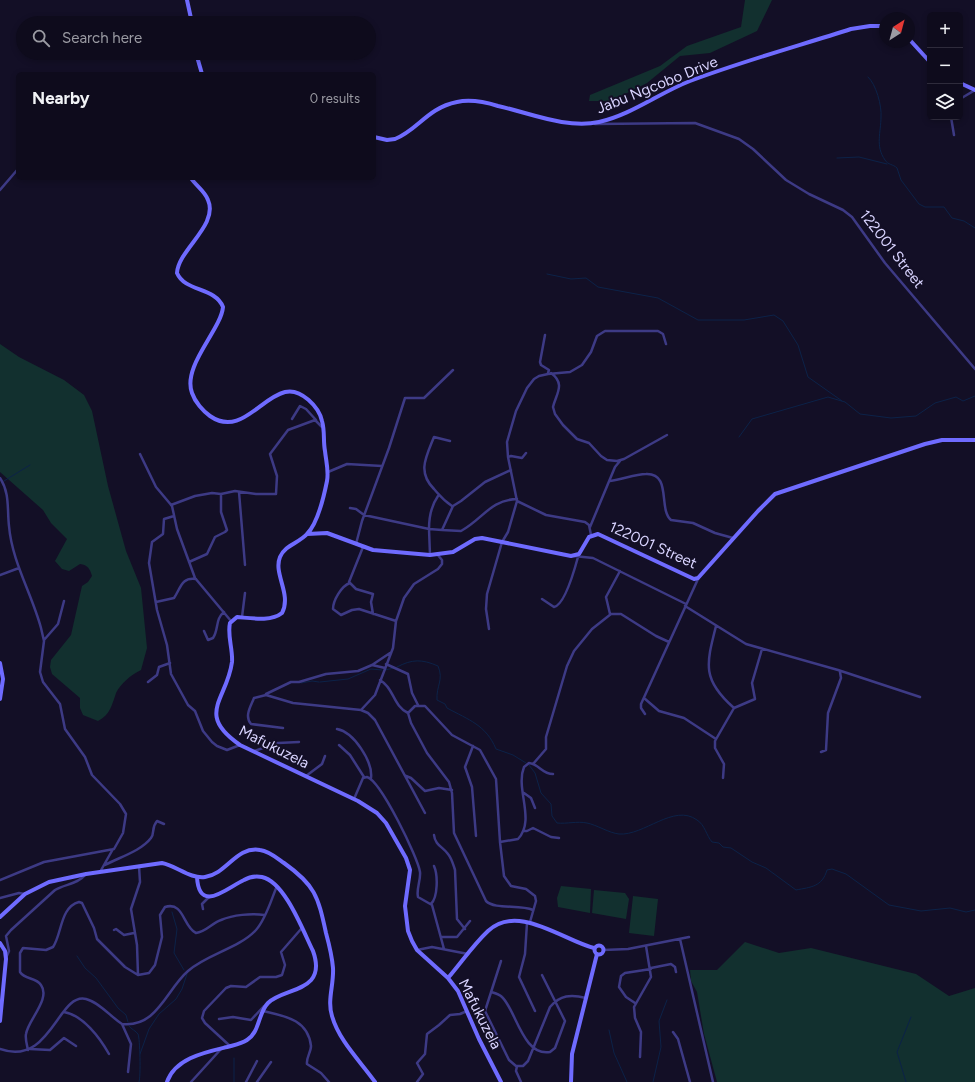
<!DOCTYPE html>
<meta charset="utf-8">
<style>
:root{--surface:#0e0b1c;--page:#1c1929;--text:#f1f3f6;--muted:#9b9ba3;--line:#2e2b3b}
body{margin:0;font-family:Figtree,sans-serif;background:var(--page);color:var(--text)}
.controls{position:absolute;right:12px;top:12px;display:grid;overflow:hidden;border-radius:6px;box-shadow:0 2px 6px #0003}
.controls button{width:36px;height:36px;display:grid;place-items:center;padding:0;border:0;border-bottom:1px solid var(--line);background:var(--surface);color:var(--text);font:20px sans-serif}
.compass{position:absolute;left:879px;top:12px;width:36px;height:36px;border-radius:50%;background:var(--surface);box-shadow:0 2px 6px #0003;rotate:36deg}
.list{margin:0;padding:0;list-style:none}
h2{display:flex;justify-content:space-between;align-items:center;height:52px;margin:0;padding:0 16px;font-size:17px}
h2 small{font-size:13px;font-weight:400;color:var(--muted)}
.icon{flex:none;width:22px;height:22px;fill:none;stroke:currentColor;stroke-width:2;stroke-linecap:round;stroke-linejoin:round}
.map{position:relative;flex:none;width:975px;height:1082px;overflow:hidden}
.search{position:absolute;background:var(--surface);box-shadow:0 2px 6px #0003;left:16px;top:16px;width:360px;height:44px;display:flex;align-items:center;gap:10px;box-sizing:border-box;padding:0 14px;border-radius:22px;color:var(--muted);font-size:15px}
.panel{position:absolute;background:var(--surface);box-shadow:0 2px 6px #0003;left:16px;top:72px;width:360px;height:108px;border-radius:6px}
.map>svg:first-child{display:block}
</style>
<div class="map">
<svg width="975" height="1082" viewBox="0 0 975 1082">
<rect width="100%" height="100%" fill="#130f26"/>
<!-- green -->
<path fill="#12302f" d="M745,0h27l-15,31 -47,22 -30,3 -33,27 -36,18h-22l1,-6 70,-29 27,-20 54,-19z
M0,344l19,13 45,23 20,15 8,16 16,75 18,65 15,37 6,60 -6,22c-10,5 -20,13 -25,23 -4,12 -6,22 -18,28l-15,-6 -3,-7v-10l-28,-24 -2,-7 1,-7 20,-25 11,-49 6,-4 4,-6c-2,-7 -4,-11 -12,-12l-11,7 -7,-2 -7,-8 12,-22 -16,-16 -8,-13 -43,-38z
M561,886l30,3 -1,24 -32,-6 -1,-9z
M594,890l31,3 4,6 -3,20 -34,-6z
M633,896l25,3 -4,37 -25,-3z
M745,942l34,11 32,-5 105,26 33,22 26,-8v94h-258l-13,-48 -7,-42 -6,-11 -1,-11h27z"/>
<g fill="none" stroke-linecap="round" stroke-linejoin="round">
<!-- stream -->
<path stroke="#0c2248" stroke-width="1" d="M868,77c8,7 14,29 13,40 0,15 -6,29 4,43 3,5 8,4 12,8l4,12 18,24 6,3h19l8,11 12,3 11,7
M837,158l22,-1 28,7
M547,274l24,5 15,-1 12,9 60,11 40,22h46l30,-5 9,6 15,24 10,32 34,24
M739,437l13,-18 76,-22 17,5 15,12 31,4 25,-2 19,-13 21,-6 7,4 12,-5
M4,481l26,-16
M397,667c15,-8 25,-8 41,-1 6,14 -2,20 -1,34l8,4 2,4c22,12 39,17 49,41l17,6 13,8
M385,670l9,-2
M320,682l28,-3 23,-10 11,1
M301,683l11,-2 7,1
M529,765l6,8 6,20 10,11 1,12 5,7c10,1 20,-2 30,0 10,2 22,10 32,11 25,2 55,-31 78,-14 8,5 9,15 15,22l7,1 4,4 8,1 21,14 14,6 30,22c15,-3 26,-3 31,-20l5,-1 14,5 43,31 32,6 29,-3 16,4 9,-2
M172,912l5,17 -3,24 10,17
M77,956l8,12 11,10 22,30 8,7 2,7
M129,1026c2,3 7,5 9,8 2,4 3,43 1,48
M609,1030l5,23 13,29
M140,1054l9,-25 10,-15 17,-15 6,-10 5,-15
M234,1082v-24
M653,1082l8,-35 -2,-26 8,-21
M906,1082l-9,-30 14,-35"/>
<!-- street -->
<path stroke="#3d3a85" stroke-width="2.5" d="M960,99l15,-9
M951,117l3,18
M595,124l100,-1 44,16 14,10 33,31 23,14 34,16 9,7 33,46 90,106
M0,190l18,-21
M545,335l-5,27 1,3 8,5 -1,3
M551,373c15,11 5,21 2,34l2,7 8,11 14,14 12,4 12,13 6,4 10,1 7,-2 43,-24
M292,419l8,-13 6,3 10,11
M450,441l-16,-4c-8,20 -17,35 0,52 7,8 9,11 18,17
M140,454l16,33 16,19 5,23 18,49 36,43
M508,457l3,-1 11,2 4,-5
M328,472l19,-8 35,2
M0,478c10,15 7,31 9,48 3,36 23,68 32,102l3,13 -4,31 3,10 17,22 5,25 20,28 7,18 28,29 6,10 -3,19 -9,16 -70,13 -44,18
M610,481c12,-1 24,-7 36,-7 26,-1 12,35 25,46l22,3 22,10 18,5
M239,492l6,73
M438,496c-7,10 -9,21 -9,33l13,1 11,-24 8,-5 24,-19 26,-12
M517,501l29,14 39,7 4,3 2,10
M171,505l24,-9 17,-3 9,1 14,-3 21,3h20l1,-18 -7,-22 18,-24 27,-10 7,7
M350,508l6,1 8,6 65,14 1,26
M174,516l-10,3 -1,15 -11,8 -3,21 8,47 10,35 4,29 17,31 7,6 8,20 9,11 5,4 10,4 13,-5
M590,527l25,-60 5,-6
M442,530l19,1c22,-12 29,-31 56,-32
M356,544l6,-23 27,-73 16,-50h19l29,-28
M363,547l-14,35 7,7 17,5 -2,8 2,12
M574,556l19,2 93,46
M189,562l18,-8 8,-17 10,-5 2,-2 -6,-18v-18
M0,575l19,-7
M350,583c-9,3 -17,18 -17,26l8,6 11,-5 7,-1 37,12
M542,599l12,8c11,-2 21,-39 24,-50
M156,602l18,-4c7,-10 7,-21 22,-19
M685,606l61,38 92,26 82,27
M610,614l-4,-17 14,-26
M242,617l3,-24
M716,626c-10,39 -14,54 18,82
M489,629l-3,-20 1,-15 15,-52 6,-10 9,-31 -9,-44 -1,-15 9,-31 11,-23 7,-9 5,-3 9,-2 22,-2 12,-7 9,-13 6,-16 8,-5h53l5,3 3,10
M204,631l4,9 5,-2c6,-9 2,-19 11,-26
M44,640l14,-16 6,-23
M386,664l22,10 4,19 6,12
M372,665l13,3
M380,680c14,8 13,26 28,33
M148,682l9,-7 2,-8 11,-4
M266,694l25,-12h8l27,-8 32,-3 14,-6 18,-12
M644,698l15,13 25,7 32,21
M361,710l14,-15 18,-47 3,-27 8,-23 10,-14 24,-15 4,-5v-4l-5,-6
M645,714l-4,-6v-4l57,-125
M283,728l-32,-4c-7,-8 0,-18 3,-26l12,-3 27,8 68,7 7,3 7,7 50,93
M337,729c17,3 36,33 34,49
M339,745l11,10 14,22
M473,746l-8,21 7,20 4,49
M254,751l24,-8 21,-1
M821,752l5,-2 2,-37 13,-35 -1,-6
M533,764l13,-15v-12l21,-71 7,-15 18,-22 19,-15h10l35,22 13,6
M306,776l16,-12 3,-8
M406,776l5,2 14,13 14,-3 13,2
M723,778l1,-14 -9,-16v-7l19,-33 21,-9 -3,-16 10,-34
M524,793l7,5 4,10
M354,799l9,-21 4,-1c14,4 51,81 53,95 1,8 -4,17 -2,25l14,8 12,44
M523,831h4l6,-3 18,9 8,1
M434,835c1,10 9,12 14,19 4,5 5,10 7,16l2,49 8,10
M500,842l18,-3c18,-19 -3,-50 6,-72l5,-4c10,1 13,11 24,11
M105,865c15,-8 36,-14 46,-27 4,-5 0,-10 6,-17l7,3
M100,872l13,-23
M0,898l19,-5 6,1
M431,904c7,-7 7,-29 3,-38
M203,909l-1,-5 7,-7
M530,922l6,-21 -1,-5 -9,-7 -15,-3 -7,-10 -4,-34 -4,-63 -16,-29 -28,-15 -27,-29h-10l-7,7 3,10 16,30 22,29 3,11 2,40 32,68c9,9 34,3 47,9
M527,923l-2,31 -6,23 16,34
M114,930l2,-1 8,6 10,-2
M441,937h16l13,-16
M680,939l33,143
M417,950l15,-3 36,7
M603,950l25,-1 61,-12
M6,958l3,-7 -3,-15 5,-6 44,-40c10,-6 23,-6 30,-15
M501,961l-16,50 24,49 7,6h7l5,-5 22,-54c10,-12 21,-13 36,-9
M651,968l20,-4 4,3 1,5
M138,975l-1,-30 -6,-36 9,-27 -1,-16
M491,992c3,1 8,2 11,5 14,13 21,60 48,55l5,-4 10,-27 -23,-46
M635,1003l-9,-6 -7,-10 2,-11 4,-3 26,-4
M263,1011c21,5 45,8 48,35 0,6 -5,12 -4,18l14,9 8,9
M64,1012c19,3 36,26 45,42
M219,1019l14,-2 18,3 13,-14
M122,1024l9,20 -3,28
M673,1032l5,7 12,43
M230,1046l-25,-23 -3,-5 2,-7 22,-23 5,-2 15,1 14,-10h16l6,-2 3,-10 -4,-13 20,-23
M0,1049c51,18 58,-57 86,-50 13,3 25,18 36,25 35,4 44,-34 66,-53 19,-17 50,-22 68,-41 10,-11 15,-30 21,-44
M30,1049l20,1 14,-12 12,8
M28,1050c-1,-5 -3,-11 -2,-16 2,-14 25,-35 15,-49 -5,-8 -16,-5 -21,-13v-19l3,-5 23,2 7,-3c9,-13 7,-40 26,-45l3,1 12,25 3,11 28,28 13,8 11,-2 6,-8 7,-28 -2,-22 5,-8c19,-6 18,20 31,26 10,-1 16,-10 25,-13 12,-5 30,-7 43,-5
M640,1057l1,-25 -6,-14 -1,-11 17,-30 -5,-31
M517,1066l-1,5 5,11
M191,1082l31,-34
M246,1082l11,-21
M257,1082l14,-20
M417,1082l6,-8 -6,-11 8,-9 2,-20 12,-9 11,-10 10,-1 7,-3"/>
<!-- secondary -->
<path stroke="#6f6bff" stroke-width="4" d="M187,0l5,23
M909,39l21,23
M196,53l6,21
M960,83l15,7
M374,137l13,3 8,-1c23,-9 32,-31 62,-37 14,-3 28,0 41,4 32,7 68,23 101,16 32,-7 60,-29 91,-41 53,-20 108,-35 161,-52l19,-3h15
M191,178c5,8 14,13 17,22 11,25 -30,50 -31,73 8,19 38,14 46,34 -2,23 -41,59 -31,86 3,9 11,18 18,23 30,21 50,-18 75,-24 16,-4 34,15 37,29 3,10 1,20 3,30 1,10 4,20 2,30 -3,15 -9,42 -20,53 -8,9 -22,11 -27,23 -7,17 12,37 2,56 -11,9 -32,5 -45,4l-7,6c-3,12 3,26 2,39 -5,38 -37,52 8,83l118,56 19,12 9,10 20,35 4,12 -5,36 3,25 4,10 5,9 31,28 10,13 21,48 22,43
M307,534l20,-1 46,17 57,5 23,-3 22,-13 7,-1 89,18 8,-2 10,-17 9,-3 96,45 4,-1 60,-67 17,-17 150,-50 17,-4h33
M0,663l3,16 -3,20
M0,917l25,-23 24,-12 37,-8 76,-11c15,3 28,16 43,14 22,-3 31,-31 55,-27 9,1 17,8 24,13 31,22 34,33 42,70 3,11 6,23 7,35 1,17 -6,32 -1,48 7,25 29,46 43,66
M0,943l5,8 1,8 -6,62
M594.5 950a4.5 4.5 0 1 1 9 0a4.5 4.5 0 1 1-9 0Z
M448,978c13,-15 25,-33 40,-47 29,-28 75,9 106,17
M167,1082c8,-24 39,-30 60,-35 7,-2 14,-3 20,-7 13,-8 11,-27 21,-37 16,-16 60,-10 45,-52 -10,-20 -28,-69 -51,-74 -6,-1 -13,0 -18,3 -16,7 -45,35 -47,-3
M571,1082l1,-28 25,-100"/>
</g>
<g text-anchor="middle" stroke-width="4" stroke-linejoin="round" paint-order="stroke">
<!-- street labels -->
<g font-size="15" fill="#d9d4ff" stroke="#130f26">
<text transform="translate(657 85) rotate(-22)" y="5">Jabu Ngcobo Drive</text>
<text transform="translate(892 249) rotate(52)" y="5">122001 Street</text>
<text transform="translate(653 545) rotate(24)" y="5">122001 Street</text>
<text transform="translate(274 747) rotate(27)" y="5">Mafukuzela</text>
<text transform="translate(480 1014) rotate(63)" y="5">Mafukuzela</text>
</g>
</g>
</svg>
<div class="controls">
<button>+</button>
<button>−</button>
<button><svg class="icon" aria-label="layers" viewBox="0 0 24 24"><path d="M12 4l9 5-9 5-9-5zM3 14l9 5 9-5"/></svg></button>
</div>
<svg class="compass" viewBox="-18 -18 36 36"><path d="M0-13l5 13h-10z" fill="#e53935"/><path d="M0 13l5-13h-10z" fill="#9b9ba3"/></svg>
<div class="search"><svg class="icon" aria-label="search" viewBox="0 0 24 24"><circle cx="10" cy="10" r="6"/><path d="M15 15l6 6"/></svg>Search here</div>
<section class="panel">
<h2>Nearby<small>0 results</small></h2>
<ul class="list">
</ul>
</section>
</div>
